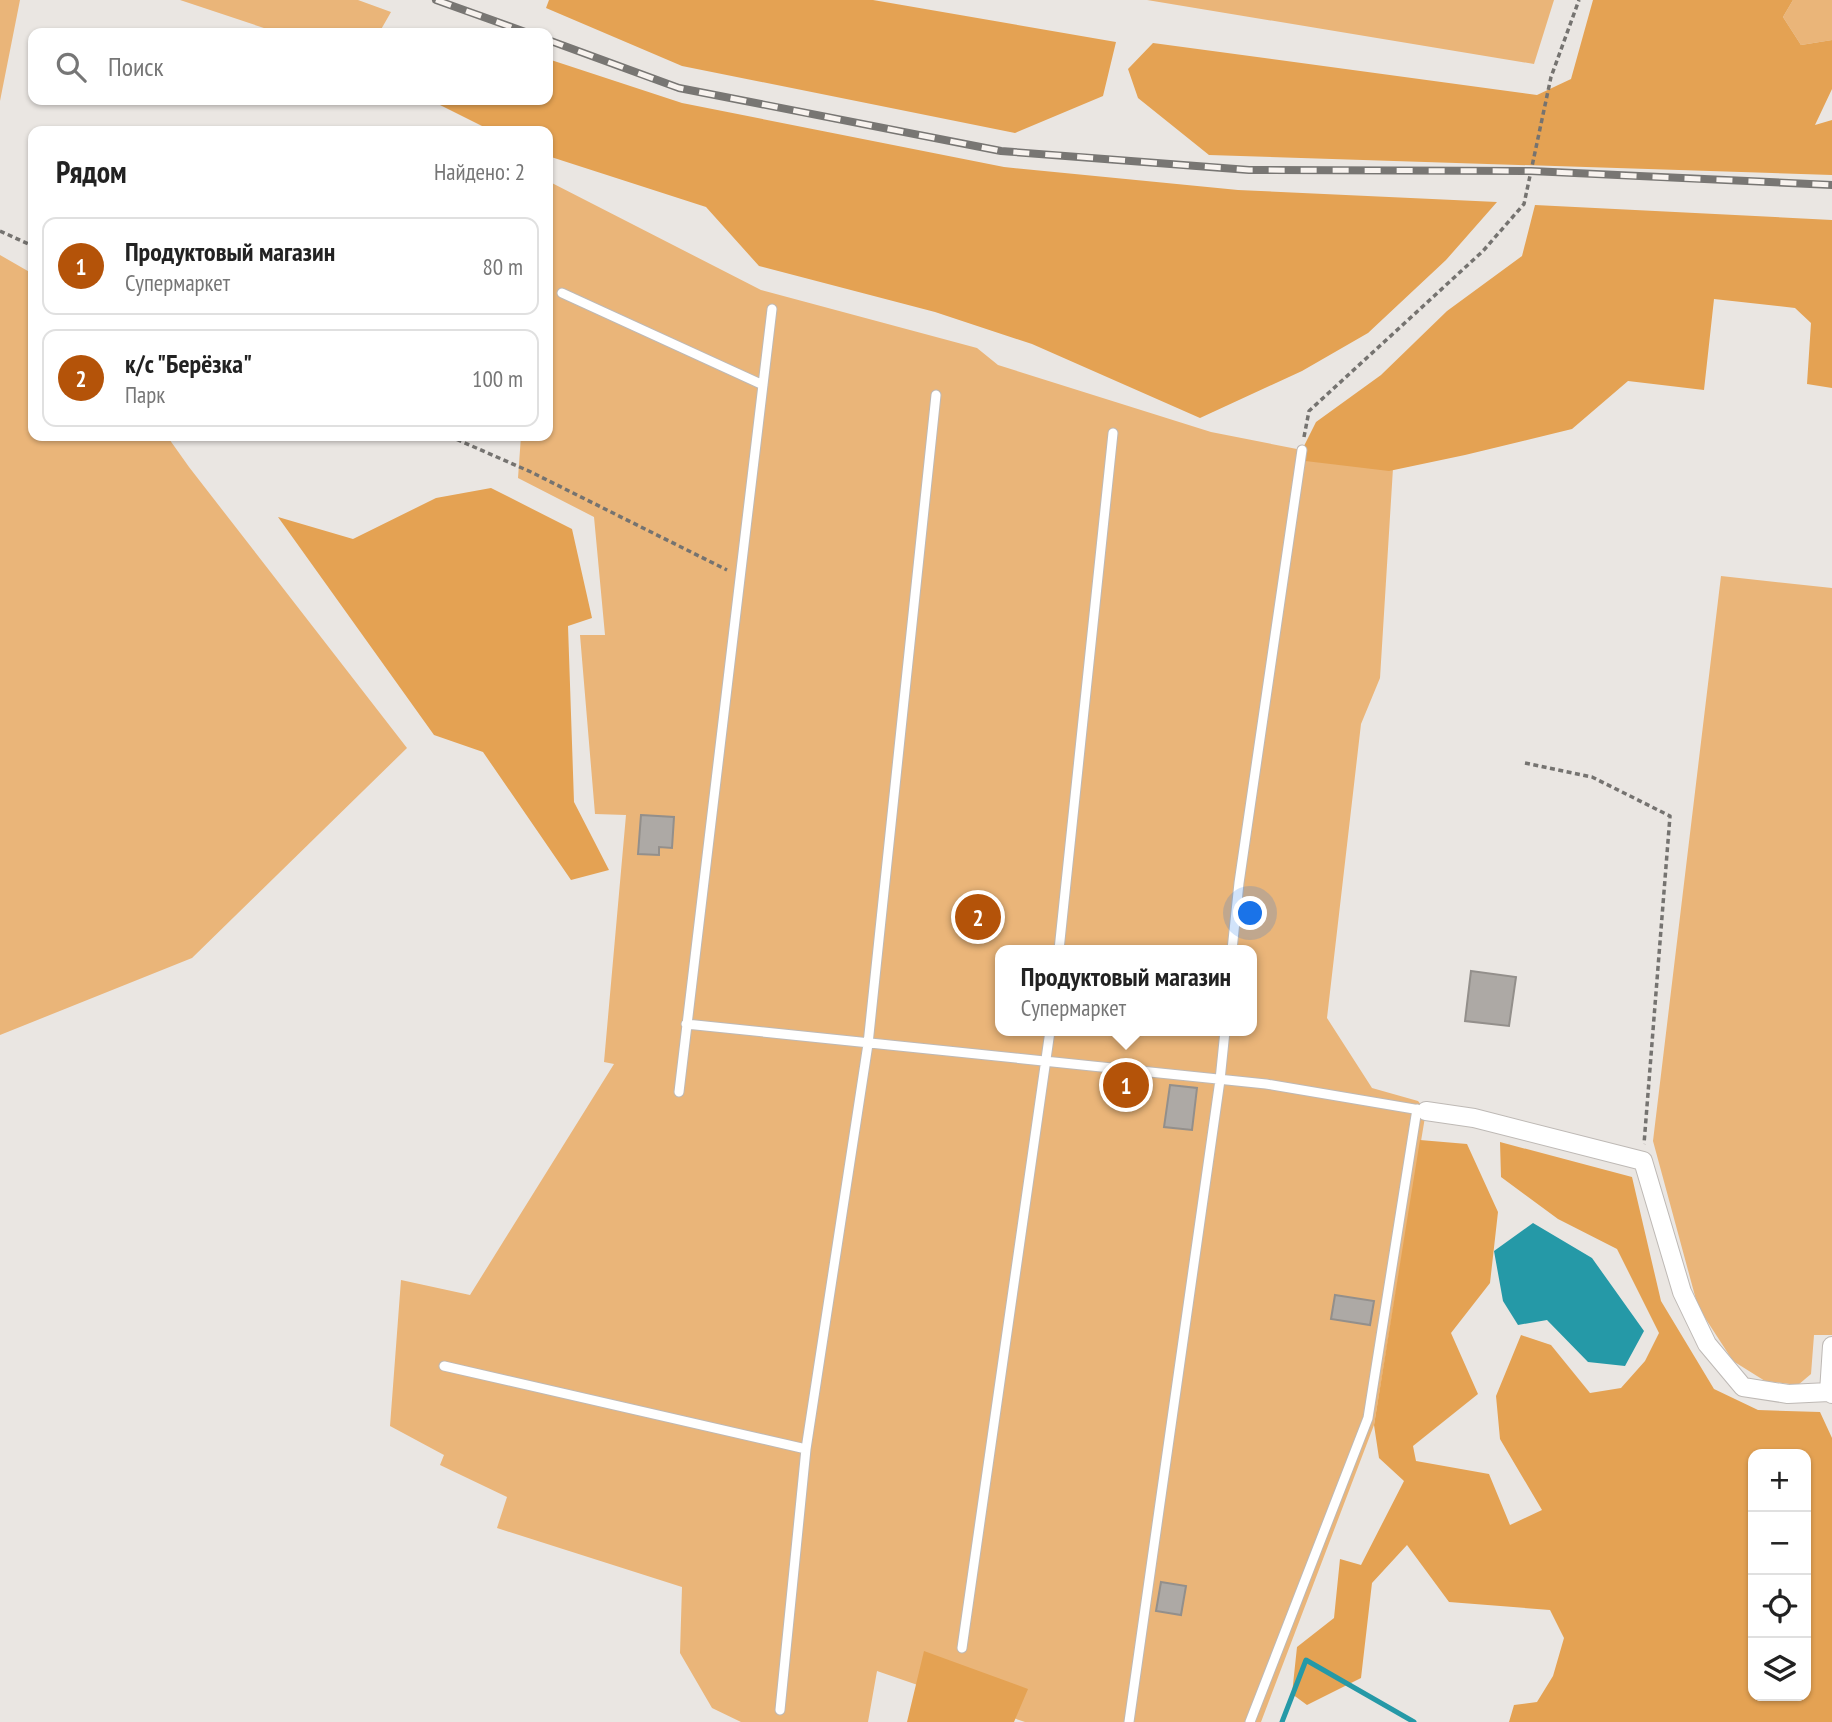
<!DOCTYPE html>
<html lang="ru">
<meta charset="utf-8">
<style>
:root{--surface:#fff;--page:#f2f2f2;--text:#222;--muted:#767676;--line:#e0e0e0;--accent:#b45309}
body{margin:0;font-family:"PT Sans Narrow",sans-serif;background:var(--page);color:var(--text)}
.controls{position:absolute;right:21px;bottom:21px;display:grid;overflow:hidden;border-radius:14px;box-shadow:0 2px 5px #0004}
.controls button{width:63px;height:63px;display:grid;place-items:center;padding:0;border:0;border-bottom:2px solid var(--line);background:var(--surface);color:var(--text);font:35px sans-serif}
.you{position:absolute;left:1251px;top:914px;width:24px;height:24px;margin:-18px;border:5px solid #fff;border-radius:50%;background:#1a73e8;box-shadow:0 0 0 10px #1a73e833}
.badge{display:grid;place-items:center;width:46px;height:46px;border-radius:50%;background:var(--accent);color:#fff;font-size:23px;font-weight:700}
.pin{position:absolute;translate:-50% -50%;border:4px solid #fff;box-shadow:0 2px 7px #0006}
.popup{position:absolute;left:995px;top:945px;width:262px;height:91px;box-sizing:border-box;display:grid;place-content:center;border-radius:14px;background:var(--surface);filter:drop-shadow(0 2px 5px #0005);font-size:23px;white-space:nowrap;color:var(--muted)}
.popup b{font-size:26px;color:var(--text)}
.popup::after{content:'';position:absolute;left:50%;top:100%;margin-left:-14px;border:14px solid transparent;border-top-color:var(--surface)}
.list{margin:0;padding:0;list-style:none}
h2{display:flex;justify-content:space-between;align-items:center;height:91px;margin:0;padding:0 28px;font-size:30px}
h2 small{font-size:23px;font-weight:400;color:var(--muted)}
.list li{display:grid;grid-template-columns:46px 1fr auto;gap:21px;align-items:center;box-sizing:border-box;height:98px;margin:0 14px 14px;padding:0 14px;border:2px solid var(--line);border-radius:14px}
.list b{display:block;font-size:26px;white-space:nowrap}
.list p{margin:0;font-size:23px;white-space:nowrap;color:var(--muted)}
.list em{font-size:23px;font-style:normal;color:var(--muted)}
.icon{flex:none;width:38px;height:38px;fill:none;stroke:currentColor;stroke-width:2;stroke-linecap:round;stroke-linejoin:round}
.map{position:relative;flex:none;width:1832px;height:1722px;overflow:hidden}
.search{position:absolute;background:var(--surface);box-shadow:0 2px 5px #0004;left:28px;top:28px;width:525px;height:77px;display:flex;align-items:center;gap:18px;box-sizing:border-box;padding:0 24px;border-radius:14px;color:var(--muted);font-size:26px}
.panel{position:absolute;background:var(--surface);box-shadow:0 2px 5px #0004;left:28px;top:126px;width:525px;height:315px;border-radius:14px}
.map>svg:first-child{display:block}
</style>
<div class="map">
<svg width="1832" height="1722" viewBox="0 0 1832 1722">
<rect width="100%" height="100%" fill="#eae6e2"/>
<!-- green -->
<path fill="#eab579" fill-rule="evenodd" d="M0,0h20l-20,101z
M180,0h178l33,12 -12,21h-100z
M1147,0h407l-20,64z
M1793,0h39v40l-31,5 -18,-28z
M548,181l213,109 216,58 21,17 213,67 91,18 92,2 -14,226 -19,46 -34,294 45,70 46,13 8,10 -52,314 -113,297h-236l-148,-51 -9,51h-127l-29,-14 -32,-55 2,-66 -185,-59 10,-31 -67,-32 4,-10 -54,-29 11,-146 69,15 144,-231 -10,-2 22,-247 -31,-1 -15,-179h25l-11,-118 -76,-39 3,-42h27zM1000,950h252v81h-252z
M0,255l33,19v162h134l22,31 218,281 -215,210 -192,77z
M1721,576l111,12v747h-18l-3,39 -13,11 -33,-4 -32,-20 -35,-54 -45,-166z"/>
<!-- forest -->
<path fill="#e4a253" fill-rule="evenodd" d="M549,0h324l243,42 -13,54 -88,37 -333,-67 -136,-58z
M1593,0h200l-10,17 18,28 31,-5v49l-17,36 17,-5v55l-623,-20 -71,-57 -10,-29 25,-26 384,52 34,-16z
M548,59l134,44 322,64 234,23 259,12 -51,58 -78,73 -66,38 -102,47 -168,-74 -97,-32 -176,-46 -53,-59 -158,-51v-25h-56l-62,-31h118z
M1535,205l297,15v168l-25,-4 4,-61 -16,-15 -81,-9 -10,91 -76,-9 -56,48 -107,26 -76,16 -92,-11 19,-38 65,-47 66,-64 75,-55z
M491,488l81,41 20,89 -24,8 6,176 35,68 -38,10 -88,-128 -49,-17 -156,-218 75,22 83,-41z
M1420,1140l47,4 31,68 -8,71 -39,50 27,61 -65,52 3,15 73,13 21,51 32,-15 -42,-71 -4,-43 25,-61 30,10 39,48 31,-5 24,-27 14,-28 -42,-84 -59,-30 -57,-42 -1,-35 132,35 29,124 53,88 44,21 62,2 12,26v284h-323l5,-17 23,-3 16,-26 11,-38 -14,-28 -101,-8 -42,-57 -35,38 -11,95 -54,27 -15,-11 5,-47 37,-29 6,-59 21,6 43,-84 -25,-23 -5,-33zM1806,1454v242h-53v-242z
M924,1651l104,38 -14,33h-107z"/>
<!-- water -->
<path fill="#2599a7" d="M1533,1223l59,35 52,73 -19,35 -37,-4 -41,-42 -29,5 -15,-24 -9,-50z"/>
<g fill="none" stroke-linecap="round" stroke-linejoin="round">
<!-- stream -->
<path stroke="#2599a7" stroke-width="5" d="M1282,1722l24,-62 108,62"/>
</g>
<!-- building -->
<path fill="#ada9a5" stroke="#938f8b" stroke-width="2" d="M641,815l33,2 -2,31 -13,-1v8l-21,-1z
M1471,971l45,6 -7,49 -44,-5z
M1170,1085l27,3 -5,42 -28,-3z
M1335,1295l39,6 -4,24 -39,-6z
M1161,1582l25,4 -5,29 -25,-4z"/>
<g fill="none" stroke-linecap="round" stroke-linejoin="round">
<defs>
<path id="service" d="M562,293l201,92
M1059,950l54,-517
M1232,950l7,-67 63,-433
M686,1024l580,60 160,27
M679,1092l93,-783
M444,1366l362,83
M962,1648l88,-617
M780,1710l26,-261 62,-405 68,-649
M1129,1722l91,-642 5,-49
M1250,1722l118,-304 49,-309"/>
<path id="minor" d="M1426,1111l48,7 169,43 39,131 25,52 36,43 45,7 41,-2 3,2
M1829,1392l3,-46"/>
</defs>
<!-- service casing -->
<use href="#service" stroke="#beb9b5" stroke-width="11"/>
<!-- minor casing -->
<use href="#minor" stroke="#beb9b5" stroke-width="20"/>
<!-- path -->
<path stroke="#757370" stroke-width="3.5" stroke-dasharray="5 3.5" stroke-linecap="butt" d="M0,231l33,15
M449,436l82,36 196,98
M1304,437l5,-26 174,-160 41,-47 27,-127 28,-77
M1525,763l67,14 78,39 -26,328"/>
<!-- service -->
<use href="#service" stroke="#fff" stroke-width="9"/>
<!-- minor -->
<use href="#minor" stroke="#fff" stroke-width="18"/>
<defs>
<path id="rail" d="M436,0l92,33
M548,40l131,48 322,63 248,19 282,1 301,14"/>
</defs>
<!-- rail casing -->
<use href="#rail" stroke="#787673" stroke-width="8"/>
<!-- rail -->
<use href="#rail" stroke="#f8f3ef" stroke-width="5" stroke-dasharray="16" stroke-linecap="butt"/>
</g>
</svg>
<div class="controls">
<button>+</button>
<button>−</button>
<button><svg class="icon" aria-label="locate" viewBox="0 0 24 24"><circle cx="12" cy="12" r="6"/><path d="M12 2v4M12 18v4M2 12h4M18 12h4"/></svg></button>
<button><svg class="icon" aria-label="layers" viewBox="0 0 24 24"><path d="M12 4l9 5-9 5-9-5zM3 14l9 5 9-5"/></svg></button>
</div>
<div class="you"></div>
<div class="pin badge" style="left:1126px;top:1085px">1</div>
<div class="popup"><b>Продуктовый магазин</b>Супермаркет</div>
<div class="pin badge" style="left:978px;top:917px">2</div>
<div class="search"><svg class="icon" aria-label="search" viewBox="0 0 24 24"><circle cx="10" cy="10" r="6"/><path d="M15 15l6 6"/></svg>Поиск</div>
<section class="panel">
<h2>Рядом<small>Найдено: 2</small></h2>
<ul class="list">
<li><span class="badge">1</span><div><b>Продуктовый магазин</b><p>Супермаркет</p></div><em>80 m</em></li>
<li><span class="badge">2</span><div><b>к/с &quot;Берёзка&quot;</b><p>Парк</p></div><em>100 m</em></li>
</ul>
</section>
</div>
